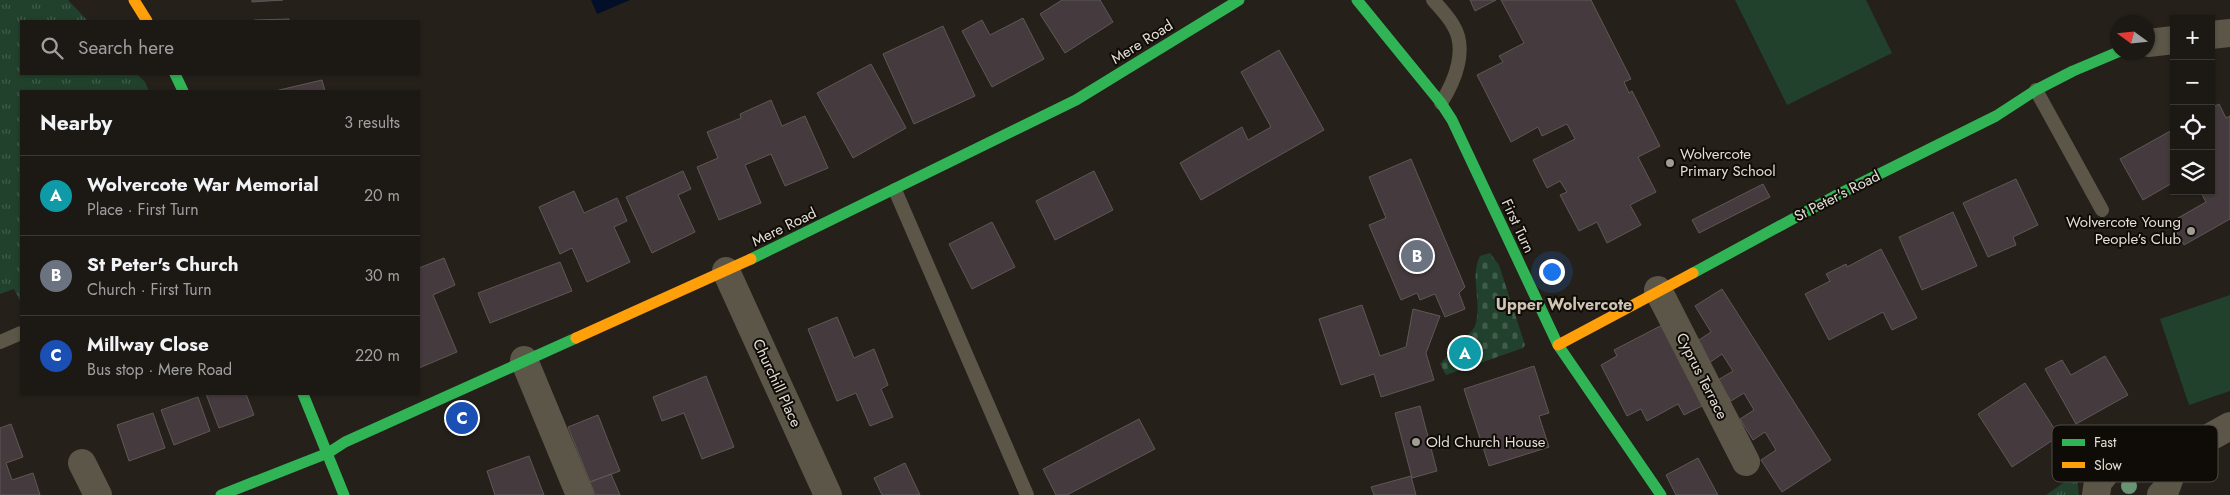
<!DOCTYPE html>
<meta charset="utf-8">
<style>
:root{--surface:#1c1814;--page:#292522;--text:#f1f3f6;--muted:#a0a0a0;--line:#3a3734;--accent:#a19c94}
body{margin:0;font-family:Jost,sans-serif;background:var(--page);color:var(--text)}
.controls{position:absolute;right:15px;top:15px;display:grid;overflow:hidden;border-radius:0px;box-shadow:0 1px 4px #0004}
.controls button{width:45px;height:45px;display:grid;place-items:center;padding:0;border:0;border-bottom:1px solid var(--line);background:var(--surface);color:var(--text);font:25px sans-serif}
.compass{position:absolute;left:2110px;top:15px;width:45px;height:45px;border-radius:50%;background:var(--surface);box-shadow:0 1px 4px #0004;rotate:285deg}
.you{position:absolute;left:1551px;top:271px;width:18px;height:18px;margin:-12px;border:4px solid #fff;border-radius:50%;background:#1a73e8;box-shadow:0 0 0 8px #1a73e833}
.badge{display:grid;place-items:center;width:32px;height:32px;border-radius:50%;background:var(--accent);color:#fff;font-size:16px;font-weight:700}
.pin{position:absolute;translate:-50% -50%;border:2px solid #fff;box-shadow:0 1px 5px #0006}
.list{margin:0;padding:0;list-style:none}
h2{display:flex;justify-content:space-between;align-items:center;height:65px;margin:0;padding:0 20px;font-size:21px}
h2 small{font-size:16px;font-weight:400;color:var(--muted)}
.list li{display:grid;grid-template-columns:32px 1fr auto;gap:15px;align-items:center;box-sizing:border-box;height:80px;padding:0 20px;border-top:1px solid var(--line)}
.list b{display:block;font-size:19px;white-space:nowrap}
.list p{margin:0;font-size:16px;white-space:nowrap;color:var(--muted)}
.list em{font-size:16px;font-style:normal;color:var(--muted)}
.icon{flex:none;width:28px;height:28px;fill:none;stroke:currentColor;stroke-width:2;stroke-linecap:round;stroke-linejoin:round}
.map{position:relative;flex:none;width:2230px;height:495px;overflow:hidden}
.search{position:absolute;background:var(--surface);box-shadow:0 1px 4px #0004;left:20px;top:20px;width:400px;height:55px;display:flex;align-items:center;gap:12px;box-sizing:border-box;padding:0 18px;border-radius:0px;color:var(--muted);font-size:19px}
.panel{position:absolute;background:var(--surface);box-shadow:0 1px 4px #0004;left:20px;top:90px;width:400px;height:305px;border-radius:0px}
.map>svg:first-child{display:block}
</style>
<div class="map">
<svg width="2230" height="495" viewBox="0 0 2230 495">
<defs>
<pattern id="grass-tufts" width="24" height="20" patternUnits="userSpaceOnUse" patternTransform="scale(1.25)"><rect width="24" height="20" fill="#21412d"/><path d="M3 7l-1-3M5 7V3M7 7l1-3M15 17l-1-3M17 17v-4M19 17l1-3" fill="none" stroke="#415c4b"/></pattern>
<pattern id="cemetery-stones" width="16" height="16" patternUnits="userSpaceOnUse" patternTransform="scale(1.25)"><rect width="16" height="16" fill="#21412d"/><path d="M2 7V4a2 2 0 0 1 4 0v3zM10 15v-3a2 2 0 0 1 4 0v3z" fill="#415c4b"/></pattern>
</defs>
<rect width="100%" height="100%" fill="#25201a"/>
<!-- grass -->
<path fill="url(#grass-tufts)" d="M0,0h68l20,21h-67v53h116l8,8 4,9h-128v212l-7,-14 -14,5z
M2073,476l4,2 2,17h-33z"/>
<!-- cemetery -->
<path fill="url(#cemetery-stones)" d="M1490,253l9,12 26,80 -2,3 -77,27 -6,-11c7,-8 32,-31 35,-38 8,-23 -6,-49 5,-70z"/>
<!-- pitch -->
<path fill="#21412d" d="M1735,0h131l26,53 -105,52z
M2230,295v96l-41,14 -29,-86z"/>
<!-- water -->
<path fill="#030e28" d="M591,0h39l-33,14z"/>
<!-- building -->
<path fill="#453b3e" stroke="#5d5856" d="M252,0h31l-31,2z
M1062,0h38l13,22 -48,31 -25,-39z
M1470,0h26l-21,11z
M1501,0h90l40,79 -7,3 5,11 3,-2 28,55 -22,11 18,35 -26,13 11,20 -34,18 -10,-21 -18,9 -19,-36 7,-3 -7,-11 -13,7 -14,-28 42,-21 -8,-15 -25,12 -4,-9 -27,15 -34,-67 26,-13 -4,-6 25,-13z
M1023,18l21,41 -52,28 -30,-56 20,-11 8,15z
M289,19v2h-35v-1z
M943,26l32,70 -61,28 -31,-70z
M1279,50l45,80 -123,70 -21,-37 62,-36 6,13 23,-13 -30,-55z
M871,64l35,64 -53,30 -36,-65z
M322,80l3,11h-50z
M771,100l11,26 23,-10 23,52 -43,18 -14,-32 -26,11 16,38 -42,17 -22,-53 21,-9 -11,-26 34,-14 -1,-4z
M2219,104l7,14 4,-2v103l-46,26 -13,-23 35,-20 -6,-11h11v-83z
M2174,129v53l-31,18 -23,-41z
M1411,159l54,128 -6,6 6,16 -20,8 -10,-23 -15,6 -3,-7 -16,7 -32,-75 17,-7 -17,-41z
M683,171l8,18 -13,6 17,37 -43,21 -26,-56z
M1094,171l19,39 -58,30 -19,-39z
M2016,179l22,46 -25,12 3,8 -28,12 -25,-54z
M1763,184l7,13 -71,36 -7,-13z
M574,191l10,22 33,-15 10,23 -13,6 16,35 -43,20 -15,-34 -12,6 -21,-47z
M1953,212l24,54 -55,24 -23,-53z
M992,222l23,45 -43,22 -23,-45z
M1881,249l36,69 -25,12 -9,-18 -54,28 -24,-46 25,-13 -4,-7 20,-10 1,3z
M444,258l11,27 -22,10 24,57 -38,16v-100z
M560,262l12,29 -82,32 -12,-30z
M1722,289l109,171 -49,32 -21,-32 15,-10 -11,-18 -12,8 -13,-21 14,-9 -10,-17 -13,8 -13,-21 15,-9 -11,-17 -13,9 -13,-21 15,-10 -16,-26z
M1362,305l18,51 26,-9 7,-38 27,7 -14,37 8,27 -53,17 -7,-23 -33,11 -22,-66z
M837,317l17,41 20,-9 14,36 -7,4 12,28 -23,9 -14,-33 -19,8 -29,-72z
M1670,321l32,85 -18,9 -6,-11 -31,17 -6,-12 -14,7 -26,-51 16,-9 -3,-6z
M2105,356l23,39 -52,29 -31,-55 17,-9 9,15z
M1534,366l15,47 -10,3 10,31 -60,19 -25,-77z
M706,376l28,71 -32,12 -18,-46 -22,8 -9,-24z
M2025,383l34,53 -47,31 -34,-53z
M206,394h40l8,21 -35,13z
M198,397l12,34 -36,14 -13,-35z
M1420,406l17,65 -25,7 -17,-65z
M153,413l12,35 -36,13 -12,-36z
M598,415l22,56 -30,11 -22,-55z
M1139,419l16,30 -88,46h-11l-13,-26z
M11,424l12,33 -17,6 6,17 21,-7 7,22h-40v-67z
M529,456l15,39h-49l-8,-24z
M1698,458l20,37h-42l-10,-20z
M905,463l15,32h-38l-8,-17z
M611,474l9,21h-25l-5,-13z
M1411,476l5,19h-42l-3,-8z"/>
<g fill="none" stroke-linecap="round" stroke-linejoin="round">
<!-- lane -->
<path stroke="#5b5647" stroke-width="14" d="M1433,0c7,8 15,16 20,25 15,24 2,56 -12,78
M2036,90l66,120
M895,190l132,305
M0,342l21,-9"/>
<!-- street -->
<path stroke="#5b5647" stroke-width="28" d="M2211,35l19,-2
M2148,43l26,-3
M726,271l102,224
M1658,290l88,172
M524,360l56,135
M82,463l16,32
M2096,495l2,-13 14,-17 32,-7 34,-3 52,-29
M2161,495l4,-4 13,-36"/>
<!-- fast -->
<path stroke="#30b455" stroke-width="11" d="M1357,0l84,103 11,17 106,225 103,150
M175,74l8,17
M751,259l325,-159 163,-100
M1693,273l142,-77 161,-80 40,-26 37,-19 45,-19
M303,394l41,101
M221,495l107,-42 17,-11 231,-104"/>
<!-- slow -->
<path stroke="#ff9f0a" stroke-width="11" d="M134,0l13,21
M576,338l175,-79
M1558,345l135,-72"/>
</g>
<!-- trees -->
<circle fill="#679474" cx="2129" cy="486" r="8"/>
<!-- markers -->
<g fill="#a19c94" stroke="#0f0b06" stroke-width="2">
<circle cx="1670" cy="163" r="5"/>
<circle cx="2191" cy="231" r="5"/>
<circle cx="1416" cy="442" r="5"/>
</g>
<g text-anchor="middle" stroke-width="4" stroke-linejoin="round" paint-order="stroke">
<!-- street labels -->
<g font-size="15" fill="#e4ded6" stroke="#0f0b06">
<text transform="translate(1142 42) rotate(-32)" y="5">Mere Road</text>
<text transform="translate(1837 196) rotate(-27)" y="5">St Peter's Road</text>
<text transform="translate(1518 226) rotate(65)" y="5">First Turn</text>
<text transform="translate(784 227) rotate(-26)" y="5">Mere Road</text>
<text transform="translate(1702 376) rotate(63)" y="5">Cyprus Terrace</text>
<text transform="translate(777 383) rotate(65)" y="5">Churchill Place</text>
</g>
<!-- poi labels -->
<g font-size="15" fill="#e4ded6" stroke="#0f0b06" text-anchor="start">
<text x="1680" y="159">Wolvercote<tspan x="1680" dy="17">Primary School</tspan></text>
<text x="2181" y="227" text-anchor="end">Wolvercote Young<tspan x="2181" dy="17">People’s Club</tspan></text>
<text x="1426" y="447">Old Church House</text>
</g>
<!-- neighbourhood labels -->
<g font-size="16" font-weight="bold" fill="#cfc3b3" stroke="#0f0b06">
<text x="1564" y="310">Upper Wolvercote</text>
</g>
</g>
<!-- legend -->
<rect x="2052" y="425" width="166" height="57" rx="8" fill="#0f0b06" stroke="#4f4a44" stroke-width="1"/>
<rect x="2062" y="439" width="23" height="7" fill="#30b455"/>
<rect x="2062" y="462" width="23" height="6" fill="#ff9f0a"/>
<g font-size="14" fill="#e4ded6">
<text x="2094" y="447">Fast</text>
<text x="2094" y="470">Slow</text>
</g>
</svg>
<div class="controls">
<button>+</button>
<button>−</button>
<button><svg class="icon" aria-label="locate" viewBox="0 0 24 24"><circle cx="12" cy="12" r="6"/><path d="M12 2v4M12 18v4M2 12h4M18 12h4"/></svg></button>
<button><svg class="icon" aria-label="layers" viewBox="0 0 24 24"><path d="M12 4l9 5-9 5-9-5zM3 14l9 5 9-5"/></svg></button>
</div>
<svg class="compass" viewBox="-18 -18 36 36"><path d="M0-13l5 13h-10z" fill="#e53935"/><path d="M0 13l5-13h-10z" fill="#a0a0a0"/></svg>
<div class="you"></div>
<div class="pin badge" style="left:1465px;top:353px;background:#0f9aa8">A</div>
<div class="pin badge" style="left:1417px;top:256px;background:#6b7280">B</div>
<div class="pin badge" style="left:462px;top:418px;background:#1a4fb4">C</div>
<div class="search"><svg class="icon" aria-label="search" viewBox="0 0 24 24"><circle cx="10" cy="10" r="6"/><path d="M15 15l6 6"/></svg>Search here</div>
<section class="panel">
<h2>Nearby<small>3 results</small></h2>
<ul class="list">
<li><span class="badge" style="background:#0f9aa8">A</span><div><b>Wolvercote War Memorial</b><p>Place · First Turn</p></div><em>20 m</em></li>
<li><span class="badge" style="background:#6b7280">B</span><div><b>St Peter's Church</b><p>Church · First Turn</p></div><em>30 m</em></li>
<li><span class="badge" style="background:#1a4fb4">C</span><div><b>Millway Close</b><p>Bus stop · Mere Road</p></div><em>220 m</em></li>
</ul>
</section>
</div>
